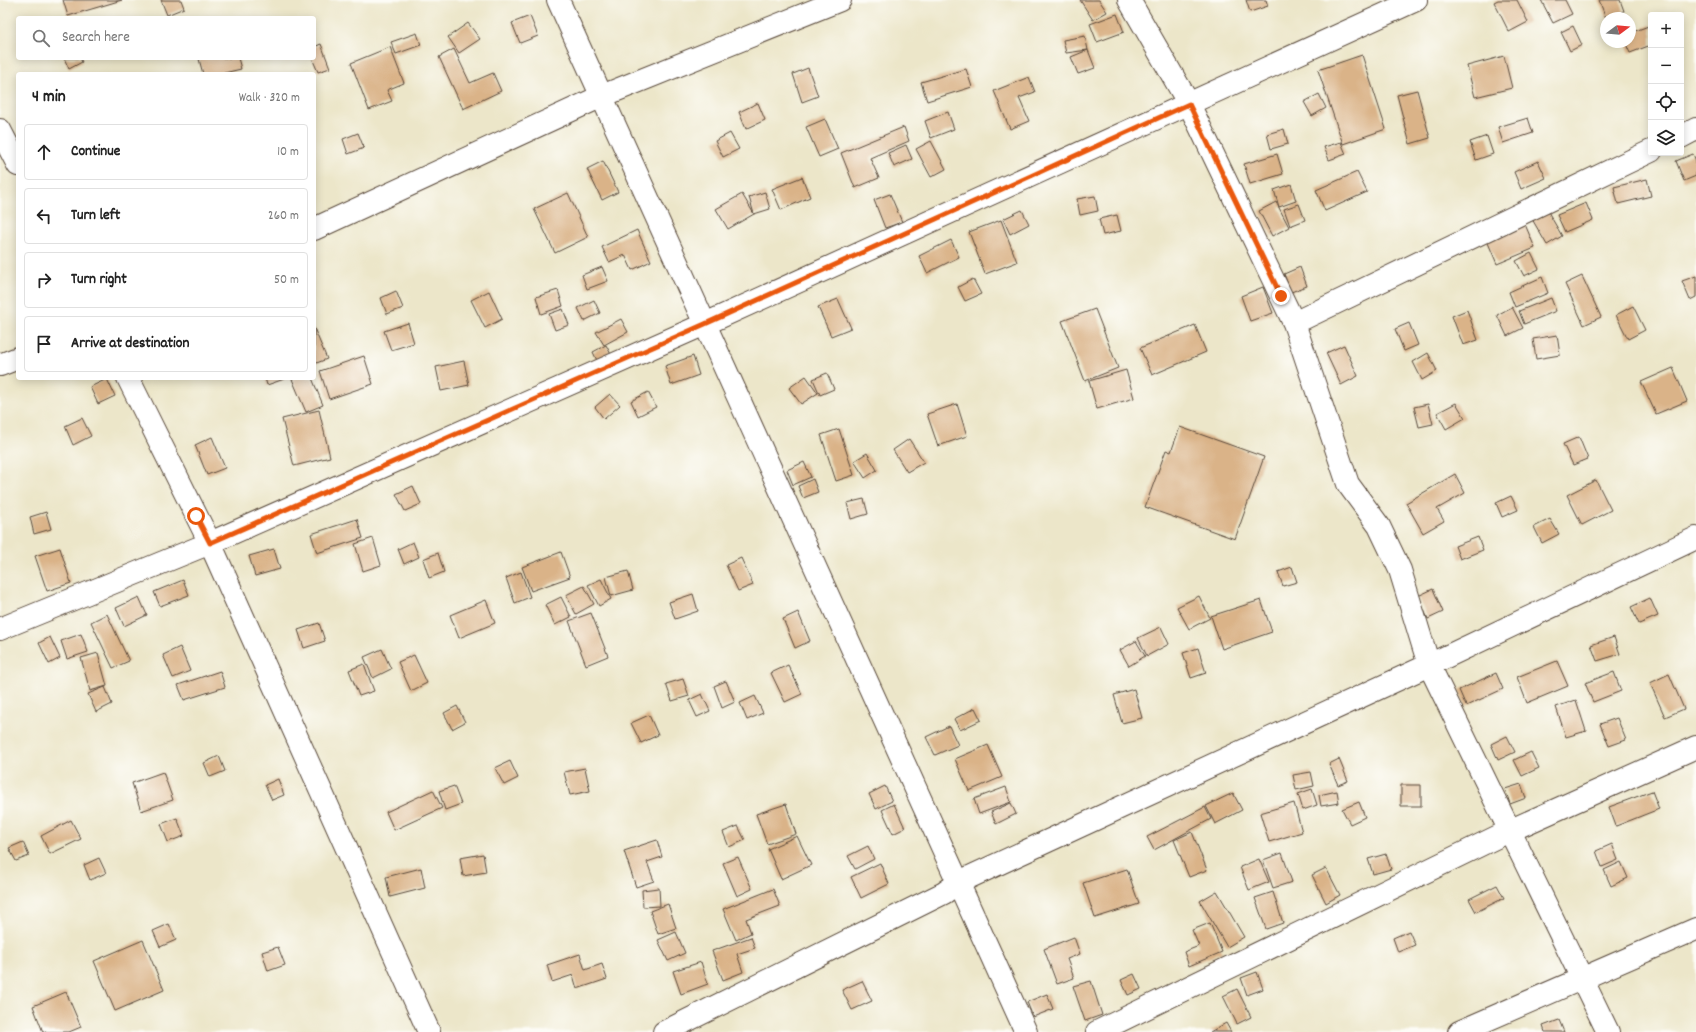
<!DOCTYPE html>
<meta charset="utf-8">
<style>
:root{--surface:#fff;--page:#f2f2f2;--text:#222;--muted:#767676;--line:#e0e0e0}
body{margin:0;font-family:Dekko,sans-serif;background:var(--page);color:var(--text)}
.controls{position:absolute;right:12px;top:12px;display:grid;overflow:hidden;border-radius:4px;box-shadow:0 2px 10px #0003}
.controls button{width:36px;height:36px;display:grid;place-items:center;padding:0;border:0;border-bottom:1px solid var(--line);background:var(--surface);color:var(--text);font:20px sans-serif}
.compass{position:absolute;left:1600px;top:12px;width:36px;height:36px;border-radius:50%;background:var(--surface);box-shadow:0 2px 10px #0003;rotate:74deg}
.stop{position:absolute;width:12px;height:12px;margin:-9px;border:3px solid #ea580c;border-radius:50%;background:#fff}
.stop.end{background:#ea580c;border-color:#fff;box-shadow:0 1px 4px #0008}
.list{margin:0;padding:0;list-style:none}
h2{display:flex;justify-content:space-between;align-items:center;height:52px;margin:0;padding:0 16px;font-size:17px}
h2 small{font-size:13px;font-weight:400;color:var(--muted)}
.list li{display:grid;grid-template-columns:26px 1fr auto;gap:12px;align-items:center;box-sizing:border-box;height:56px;margin:0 8px 8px;padding:0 8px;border:1px solid var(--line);border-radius:4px}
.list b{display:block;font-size:15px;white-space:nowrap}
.list em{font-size:13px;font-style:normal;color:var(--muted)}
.icon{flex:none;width:22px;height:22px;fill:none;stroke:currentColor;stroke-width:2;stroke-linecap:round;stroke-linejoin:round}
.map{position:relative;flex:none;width:1696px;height:1032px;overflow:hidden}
.search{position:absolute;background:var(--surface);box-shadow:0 2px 10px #0003;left:16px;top:16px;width:300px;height:44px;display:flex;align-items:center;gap:10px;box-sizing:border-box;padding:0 14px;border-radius:4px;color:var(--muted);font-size:15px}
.panel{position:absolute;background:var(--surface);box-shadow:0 2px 10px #0003;left:16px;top:72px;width:300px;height:308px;border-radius:4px}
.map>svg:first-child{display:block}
</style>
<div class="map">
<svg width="1696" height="1032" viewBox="0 0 1696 1032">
<rect width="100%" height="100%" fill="#fdfcf7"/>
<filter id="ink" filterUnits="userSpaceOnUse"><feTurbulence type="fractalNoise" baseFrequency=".025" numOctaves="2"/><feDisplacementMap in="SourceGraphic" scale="8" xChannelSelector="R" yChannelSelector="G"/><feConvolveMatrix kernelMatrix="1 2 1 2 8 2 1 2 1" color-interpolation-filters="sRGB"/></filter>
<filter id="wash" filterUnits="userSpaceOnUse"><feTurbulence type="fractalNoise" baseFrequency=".012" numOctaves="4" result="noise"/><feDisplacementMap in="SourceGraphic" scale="16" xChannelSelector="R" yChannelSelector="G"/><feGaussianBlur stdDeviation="0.9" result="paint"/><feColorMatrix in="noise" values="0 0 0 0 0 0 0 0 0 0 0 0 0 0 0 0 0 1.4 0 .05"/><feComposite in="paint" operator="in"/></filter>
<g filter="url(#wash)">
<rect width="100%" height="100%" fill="#ece6c9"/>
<g id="blocks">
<!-- building -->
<path fill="#dab388" d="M63,0h59l-54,16z
M161,0h20l3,8 -17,7z
M1080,0h19l8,12 -14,8z
M1246,0h20l2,6 -18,6z
M1498,0h19l11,22 -19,10 -15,-30z
M1541,0h24l7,14 -19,9z
M1599,0h21l4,11 -18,7z
M1117,14l7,18 -27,10 -7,-18z
M530,16l8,20 -18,7 -8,-20z
M468,23l12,16 -21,14 -11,-16z
M1651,25v20l-21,8 -5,-11h5v-9z
M1573,26l9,19 -12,6 -9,-19z
M417,33l4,12 -25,9 -5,-12z
M1085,36l3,14 -22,3 -3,-13z
M321,44l9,24 -12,4 -6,-14h2v-11z
M390,47l14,36 -17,7 5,11 -23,9 -18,-47z
M454,49l16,34 23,-10 8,18 -38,18 -24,-52z
M1088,50l7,18 -17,6 -7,-17z
M1362,55l24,74 -43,15 -25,-74z
M1504,56l8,32 -37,9 -8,-31z
M64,58h16l2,4 -13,7z
M205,58h33l3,11 -21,5h-17l-4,-15z
M808,68l10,28 -16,6 -9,-28z
M966,69l6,18 -45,14 -6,-19z
M1029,77l6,15 -16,6 10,23 -19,8 -16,-38z
M1417,90l13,48 -20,6 -13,-49z
M1319,94l7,14 -14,8 -8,-14z
M758,103l7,17 -19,9 -7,-17z
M948,112l6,17 -23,9 -6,-17z
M1528,118l5,15 -30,10 -5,-16z
M825,119l13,30 -19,8 -13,-30z
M904,127l5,14 -39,17 9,20 -24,10 -14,-35z
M1284,129l4,15 -17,5 -4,-15z
M358,133l6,15 -16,6 -5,-15z
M730,133l9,16 -16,8 -8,-16z
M1487,136l6,18 -17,6 -6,-18z
M931,141l15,28 -15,8 -15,-28z
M1341,142l5,12 -17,6 -5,-13z
M906,145l6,14 -18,8 -6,-14z
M1277,154l6,20 -33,10 -6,-20z
M1693,154l3,7v15l-12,5 -8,-20z
M603,161l15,31 -16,8 -15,-31z
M1538,161l8,17 -25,11 -7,-17z
M1357,172l10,20 -42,19 -9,-21z
M802,177l8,20 -29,13 -9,-21z
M1647,179l4,17 -33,8 -4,-17z
M1291,184l5,17 -17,6 -5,-17z
M765,192l5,17 -16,5 -5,-17z
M568,193l20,44 -33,16 -21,-44z
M742,194l12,20 -26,15 -12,-20z
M890,194l12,28 -17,6 -11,-28z
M1095,196l3,15 -18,4 -3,-16z
M1276,202l13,25 -17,9 -13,-25z
M1586,203l7,17 -28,12 -8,-17z
M1299,204l6,16 -15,6 -6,-17z
M1022,210l7,14 -19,10 -7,-15z
M1547,210l15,26 -15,9 -15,-26z
M1117,215l4,16 -18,4 -4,-16z
M1001,220l16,42 -32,12 -16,-42z
M1524,222l11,26 -38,16 -11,-26z
M637,230l14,31 -19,9 -7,-15 -16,7 -7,-15z
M951,240l8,17 -32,16 -8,-17z
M1531,253l8,16 -15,7 -8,-15z
M602,267l6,14 -21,8 -5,-14z
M1300,267l7,19 -16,6 -7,-18z
M1582,276l19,41 -17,8 -19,-41z
M1696,276v21l-6,3 -8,-19z
M1542,277l6,16 -33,14 -6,-15z
M973,279l8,15 -16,7 -7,-14z
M1263,287l10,26 -23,8 -9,-25z
M558,290l5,16 -22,8 -5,-17z
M396,291l7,17 -16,6 -6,-16z
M489,291l13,28 -17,9 -14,-28z
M1551,298l5,13 -32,13 -5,-13z
M838,299l13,29 -20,8 -13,-29z
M594,300l6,13 -16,8 -6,-13z
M1633,306l12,24 -17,9 -12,-24z
M1512,307l11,21 -16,8 -10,-21z
M563,309l6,16 -14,5 -6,-16z
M1095,309l23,59 -33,13 -23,-60z
M1467,310l11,30 -15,5 -11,-29z
M621,319l7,13 -24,13 -8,-13z
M408,323l6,20 -23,7 -7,-19z
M1409,323l9,22 -14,6 -9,-22z
M1195,325l11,27 -54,23 -12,-27z
M314,328l13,31 -13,5z
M1557,335l3,20 -24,4 -3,-20z
M606,345l9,17 -14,7 -8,-17z
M1344,345l14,31 -17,9 -15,-32z
M1428,353l9,18 -15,9 -9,-18z
M364,356l9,28 -44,15 -9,-28z
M693,356l6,19 -28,10 -6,-19z
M464,361l5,24 -28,6 -5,-24z
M1673,368l14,33 -31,13 -15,-32z
M1126,370l8,28 -37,11 -8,-28z
M827,373l7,16 -14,6 -7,-16z
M806,376l12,17 -17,11 -12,-16z
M265,378h22l-20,7z
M296,378h16l11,27 -17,7 -14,-33z
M107,379l8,17 -17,8 -8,-17z
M648,392l8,15 -18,9 -7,-15z
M610,394l10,11 -16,14 -9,-12z
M1456,403l9,15 -19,11 -9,-16z
M957,404l10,32 -29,10 -11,-32z
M1428,404l5,20 -14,3 -5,-20z
M319,410l11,47 -36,9 -12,-47z
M82,418l9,18 -18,9 -8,-19z
M1180,427l84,30 -29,82 -90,-32 21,-57 5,2z
M839,429l15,46 -18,6 -15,-46z
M212,437l13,31 -18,7 -12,-30z
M1579,437l9,22 -15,6 -10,-21z
M909,439l15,23 -17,10 -14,-22z
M867,453l10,17 -12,8 -11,-17z
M804,462l7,15 -18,8 -6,-15z
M1455,474l10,19 -28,16 7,12 -21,12 -17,-30z
M813,479l5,13 -15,6 -5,-12z
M1596,480l15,30 -29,15 -15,-30z
M413,486l8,18 -16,7 -9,-17z
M1511,496l7,14 -16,7 -6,-14z
M864,499l4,15 -17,5 -4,-16z
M46,512l5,17 -17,5 -4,-17z
M357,519l6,19 -46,15 -6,-19z
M1550,519l9,15 -17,9 -8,-16z
M1478,537l5,13 -23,9 -5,-13z
M373,538l8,27 -18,6 -8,-27z
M413,542l6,15 -15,7 -6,-15z
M60,548l11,35 -24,8 -12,-35z
M274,549l6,20 -25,7 -6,-20z
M561,552l9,25 -39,14 -9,-24z
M438,553l6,19 -15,6 -6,-19z
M741,558l12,27 -15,6 -12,-26z
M1292,567l5,15 -14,4 -5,-14z
M628,571l5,19 -22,6 -5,-19z
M521,572l9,25 -15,6 -9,-25z
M601,579l10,20 -12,7 -11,-21z
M183,580l6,15 -29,11 -6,-14z
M584,586l10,18 -18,10 -10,-19z
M1433,589l10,23 -15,7 -10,-23z
M693,594l5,17 -23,8 -6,-17z
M1199,596l11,22 -21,11 -12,-22z
M139,597l8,18 -23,11 -8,-18z
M561,597l10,20 -16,8 -10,-20z
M1650,598l8,18 -19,8 -8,-17z
M486,600l9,23 -36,15 -9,-23z
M1261,600l11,32 -50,17 -11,-33z
M798,612l12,29 -15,7 -12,-29z
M591,613l17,43 -22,9 -17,-44z
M107,614l22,47 -16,7 -22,-46z
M319,623l6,18 -21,7 -6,-18z
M1161,627l8,17 -22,12 -9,-18z
M81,634l7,18 -21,7 -6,-18z
M50,637l10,21 -11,6 -10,-21z
M1614,637l6,17 -23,7 -6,-16z
M1136,641l9,15 -16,10 -9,-16z
M180,647l10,24 -17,7 -10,-23z
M1198,648l8,25 -15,5 -8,-25z
M382,649l9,20 -18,9 -9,-21z
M98,653l9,33 -17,5 -9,-33z
M414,655l13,28 -16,8 -13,-29z
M1557,661l11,25 -41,17 -10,-26z
M364,664l10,27 -15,5 -10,-26z
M788,665l14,29 -17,8 -14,-29z
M220,671l5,16 -41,13 -6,-15z
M1614,672l7,19 -28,11 -8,-19z
M1496,673l7,16 -37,17 -7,-16z
M1669,674l15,35 -19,8 -15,-34z
M683,679l6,17 -17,5 -6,-17z
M726,681l9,21 -13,6 -8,-22z
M105,687l7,17 -16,8 -8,-18z
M1134,689l8,29 -20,5 -8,-28z
M702,694l8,17 -13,6 -8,-17z
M755,696l8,17 -16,7 -7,-17z
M1576,700l10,31 -20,6 -10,-30z
M457,706l8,16 -13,7 -8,-16z
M975,708l6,12 -21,10 -6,-11z
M649,715l9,20 -17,8 -10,-20z
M1617,718l9,22 -17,6 -9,-22z
M949,726l9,19 -23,10 -9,-18z
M1507,736l8,16 -17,8 -7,-16z
M988,745l14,32 -33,14 -14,-32z
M1531,752l8,16 -17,8 -8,-16z
M219,756l6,15 -15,6 -6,-14z
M1339,759l9,22 -10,4 -9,-21z
M510,761l8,17 -14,7 -9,-17z
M585,768l5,23 -20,4 -6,-23z
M163,772l10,28 -32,11 -9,-28z
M1311,772l3,14 -18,4 -3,-15z
M278,779l6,16 -12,5 -7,-15z
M1521,784l5,14 -16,6 -5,-15z
M1401,785h20v21h-20z
M454,786l7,18 -16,6 -6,-19z
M885,786l7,15 -16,8 -7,-15z
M1006,787l5,15 -32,12 -5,-15z
M1312,789l5,16 -14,5 -5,-16z
M433,790l9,18 -48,22 -8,-18z
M1337,791l2,12 -18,3 -2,-11z
M1652,791l7,18 -43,17 -7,-19z
M1233,793l9,17 -27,14 -9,-18z
M1359,802l6,15 -15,7 -8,-15z
M1011,803l5,11 -20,10 -5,-12z
M1294,803l8,29 -33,10 -9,-29z
M786,804l10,30 -29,10 -11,-30z
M894,804l11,24 -12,6 -11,-24z
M1205,807l6,12 -57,31 -7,-13z
M177,818l7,18 -16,6 -7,-18z
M71,820l10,19 -31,15 -9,-18z
M738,826l7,14 -16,7 -6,-15z
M1192,832l15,38 -18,7 -15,-37z
M797,836l14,29 -30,14 -13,-30z
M657,840l5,17 -15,5 7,19 -18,6 -12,-36z
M23,842l6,14 -13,5 -7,-13z
M1612,844l6,16 -16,7 -6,-16z
M868,846l6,13 -19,10 -7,-13z
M1282,853l10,29 -19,6 -10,-28z
M483,854l3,18 -23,4 -3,-18z
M1386,854l5,15 -18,5 -5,-15z
M738,857l14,32 -15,7 -14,-33z
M99,858l7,15 -16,7 -6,-15z
M1259,859l10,23 -20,8 -9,-23z
M1621,862l7,16 -17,8 -7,-16z
M880,863l9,21 -28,14 -10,-21z
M421,868l4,20 -35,9 -4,-20z
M1326,868l14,27 -14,8 -14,-28z
M1127,869l12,35 -44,14 -12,-35z
M1497,885l7,13 -28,14 -7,-13z
M659,888l1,18 -17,1 -1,-17z
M773,889l7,17 -34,13 5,14 -15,7 -13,-31z
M1217,891l27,46 -17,10 -27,-46z
M1273,892l10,31 -17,6 -11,-31z
M668,904l8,24 -18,6 -8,-23z
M1210,923l12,29 -33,14 -5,-14 15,-6 -7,-16z
M169,924l7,16 -16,7 -7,-16z
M1409,931l6,14 -17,7 -5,-14z
M676,932l9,21 -17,8 -10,-21z
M751,937l4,11 -18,6 6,18 -20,8 -11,-29z
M1074,937l6,17 -13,5 7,19 -17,6 -13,-35z
M143,940l21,50 -49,21 -21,-50z
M278,947l7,18 -17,6 -6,-19z
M580,954l5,16 17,-6 5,15 -30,10 -4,-14 -21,7 -5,-17z
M701,962l7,22 -27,10 -8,-23z
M1257,972l6,17 -16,6 -6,-17z
M1134,974l7,15 -13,6 -7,-15z
M862,981l10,20 -20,9 -10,-20z
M1091,981l11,34 -17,6 -12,-35z
M1237,989l14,28 -14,7 -14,-28z
M66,992l15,35 -12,5h-26l-10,-26z
M1047,994l6,15 -20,8 -6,-15z
M1559,1020l5,12h-19l-2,-6z
M1226,1023l5,9h-21z"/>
</g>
</g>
<g filter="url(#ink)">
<use href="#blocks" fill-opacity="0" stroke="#564638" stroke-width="1"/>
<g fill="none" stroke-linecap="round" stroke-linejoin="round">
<defs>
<path id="minor" d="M558,0l468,1032
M1129,0l60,104 105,219 54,161 31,42 21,44 29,95 179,367
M0,130l18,35
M1681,137l15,-8
M314,229l288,-133 238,-96
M1294,323l357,-172
M0,365l18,-7
M128,378l82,165 219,489
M0,629l210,-86 495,-219 711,-324
M664,1032l280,-139 15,-11 470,-217 267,-127
M1097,1032l412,-201 187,-84
M1459,1032l237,-103"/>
</defs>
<!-- minor casing -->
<use href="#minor" stroke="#564638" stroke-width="24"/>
<!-- minor -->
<use href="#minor" stroke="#fff" stroke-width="22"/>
</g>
</g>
<g fill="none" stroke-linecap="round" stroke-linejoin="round" filter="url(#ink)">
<!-- route -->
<path stroke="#ea580c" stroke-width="5" d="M196,516l14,27 495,-219 484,-220 92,192"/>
</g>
</svg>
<div class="controls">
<button>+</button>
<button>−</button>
<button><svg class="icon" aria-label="locate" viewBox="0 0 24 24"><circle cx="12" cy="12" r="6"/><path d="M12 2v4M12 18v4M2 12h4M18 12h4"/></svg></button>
<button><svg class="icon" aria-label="layers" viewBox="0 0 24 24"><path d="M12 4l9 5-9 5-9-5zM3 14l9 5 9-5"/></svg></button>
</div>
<svg class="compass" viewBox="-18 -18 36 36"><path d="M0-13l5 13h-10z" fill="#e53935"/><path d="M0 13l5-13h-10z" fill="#767676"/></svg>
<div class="stop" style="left:196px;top:516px"></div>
<div class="stop end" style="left:1281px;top:296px"></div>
<div class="search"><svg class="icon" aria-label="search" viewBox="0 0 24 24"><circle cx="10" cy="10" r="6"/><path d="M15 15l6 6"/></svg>Search here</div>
<section class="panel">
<h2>4 min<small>Walk · 320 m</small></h2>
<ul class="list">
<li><svg class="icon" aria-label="ahead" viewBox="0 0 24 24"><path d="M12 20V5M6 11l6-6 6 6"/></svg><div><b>Continue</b></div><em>10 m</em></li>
<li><svg class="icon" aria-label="left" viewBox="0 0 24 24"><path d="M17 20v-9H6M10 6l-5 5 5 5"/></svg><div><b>Turn left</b></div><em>260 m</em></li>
<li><svg class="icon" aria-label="right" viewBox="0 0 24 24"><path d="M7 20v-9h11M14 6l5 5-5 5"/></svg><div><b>Turn right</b></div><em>50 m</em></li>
<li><svg class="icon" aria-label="arrive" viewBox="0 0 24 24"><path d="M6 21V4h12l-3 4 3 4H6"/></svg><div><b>Arrive at destination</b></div></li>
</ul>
</section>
</div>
